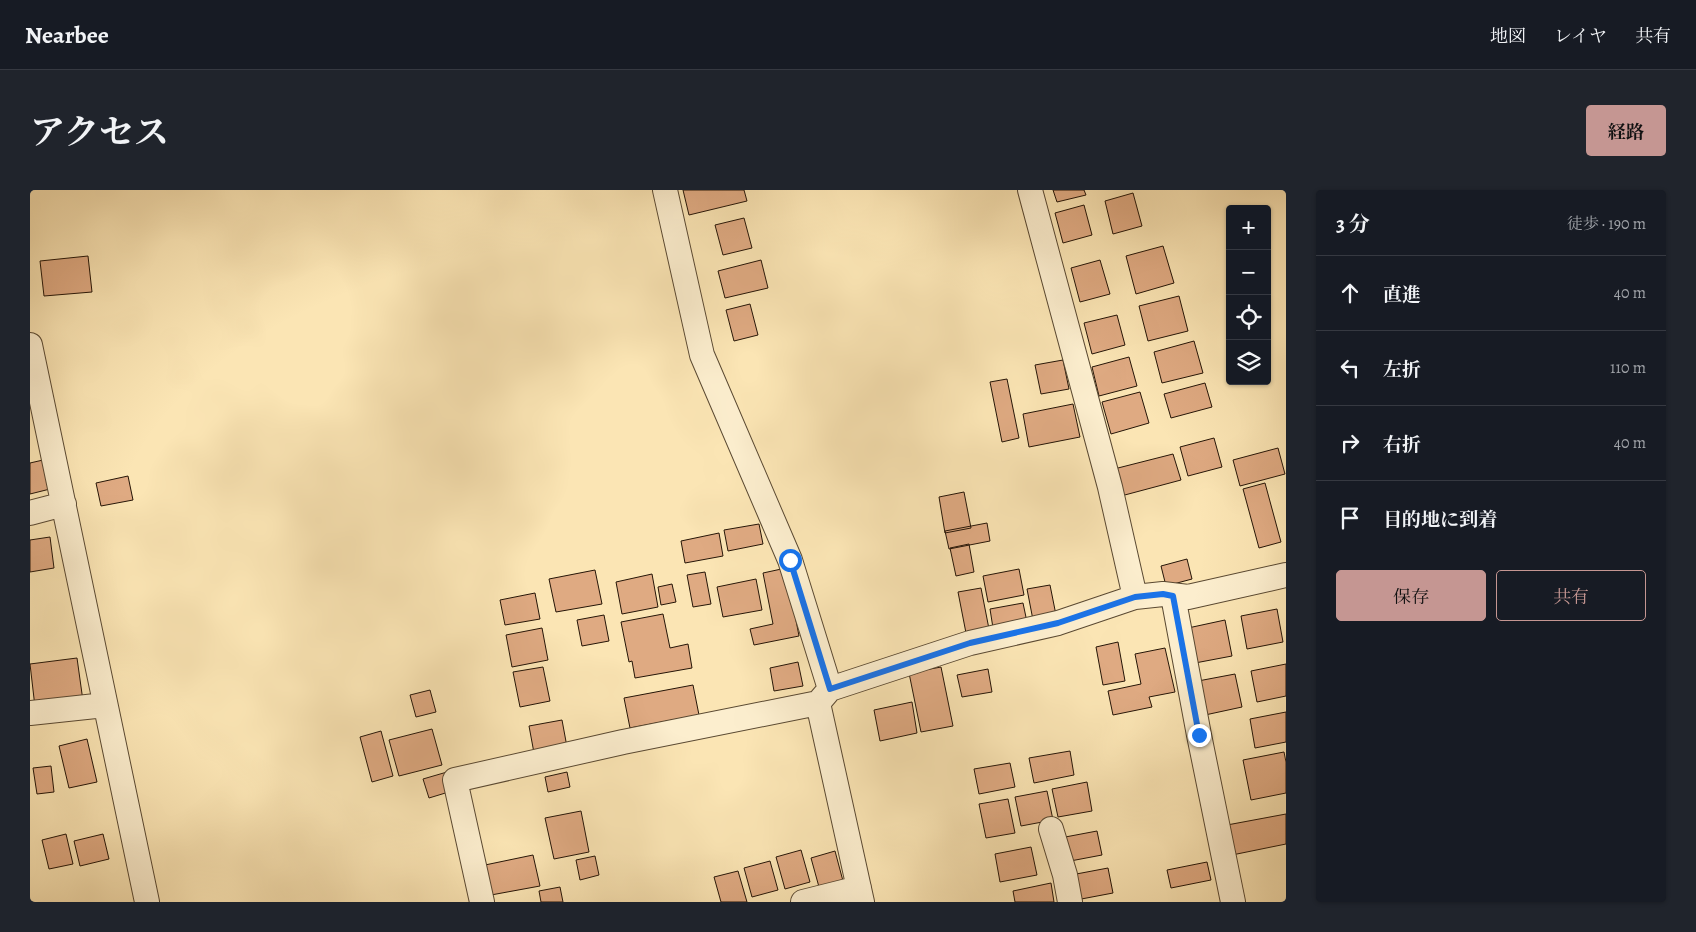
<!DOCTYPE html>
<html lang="ja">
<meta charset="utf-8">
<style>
:root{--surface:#171b24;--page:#20242c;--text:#f1f3f6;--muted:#9ea1a6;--line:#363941;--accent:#c59692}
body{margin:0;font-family:Alegreya,"Noto Serif JP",serif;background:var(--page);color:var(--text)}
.controls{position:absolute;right:15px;top:15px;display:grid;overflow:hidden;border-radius:5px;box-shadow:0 1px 4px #0004}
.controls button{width:45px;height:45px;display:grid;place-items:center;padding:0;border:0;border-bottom:1px solid var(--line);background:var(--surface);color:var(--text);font:25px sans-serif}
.stop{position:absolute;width:15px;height:15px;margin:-11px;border:4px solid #1a73e8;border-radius:50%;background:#fff}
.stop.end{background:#1a73e8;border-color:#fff;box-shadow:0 1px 5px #0008}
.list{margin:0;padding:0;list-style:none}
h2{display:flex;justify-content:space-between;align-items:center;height:65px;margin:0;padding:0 20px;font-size:21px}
h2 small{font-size:16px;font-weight:400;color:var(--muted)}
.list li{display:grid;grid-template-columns:32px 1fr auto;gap:15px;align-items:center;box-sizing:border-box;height:75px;padding:0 20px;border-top:1px solid var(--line)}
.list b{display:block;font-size:19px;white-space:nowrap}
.list em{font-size:16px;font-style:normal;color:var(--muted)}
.actions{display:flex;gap:10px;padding:15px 20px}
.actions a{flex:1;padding:11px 0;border:1px solid var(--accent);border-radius:5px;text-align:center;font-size:18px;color:var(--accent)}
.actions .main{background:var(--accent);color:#111}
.icon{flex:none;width:28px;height:28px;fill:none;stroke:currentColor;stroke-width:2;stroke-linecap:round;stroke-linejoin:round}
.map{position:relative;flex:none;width:1256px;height:712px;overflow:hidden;border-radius:5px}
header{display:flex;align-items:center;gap:30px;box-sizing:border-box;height:70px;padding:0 25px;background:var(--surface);border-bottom:1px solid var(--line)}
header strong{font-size:24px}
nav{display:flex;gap:28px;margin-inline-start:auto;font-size:18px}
.intro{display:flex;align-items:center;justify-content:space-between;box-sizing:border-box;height:120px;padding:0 30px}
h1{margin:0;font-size:35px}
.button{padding:12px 22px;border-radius:5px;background:var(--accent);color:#111;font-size:18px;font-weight:700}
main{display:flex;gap:30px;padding:0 30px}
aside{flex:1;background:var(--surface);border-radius:5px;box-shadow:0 1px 4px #0004}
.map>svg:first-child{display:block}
</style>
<header>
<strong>Nearbee</strong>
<nav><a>地図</a><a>レイヤ</a><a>共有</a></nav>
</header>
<div class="intro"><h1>アクセス</h1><a class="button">経路</a></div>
<main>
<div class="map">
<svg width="1256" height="712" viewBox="0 0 1256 712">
<rect width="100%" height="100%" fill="#fbe5b4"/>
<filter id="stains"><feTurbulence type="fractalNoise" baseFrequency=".004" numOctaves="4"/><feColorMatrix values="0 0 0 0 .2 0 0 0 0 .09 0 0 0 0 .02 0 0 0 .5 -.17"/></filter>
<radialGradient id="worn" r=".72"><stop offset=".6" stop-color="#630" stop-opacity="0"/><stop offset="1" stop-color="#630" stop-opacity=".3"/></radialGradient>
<!-- building -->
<path fill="#dfaa82" stroke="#251507" d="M653,0h61l3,11 -58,14z
M1023,0h31l2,5 -29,7z
M1103,3l9,33 -29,8 -8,-33z
M1054,15l8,30 -29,8 -8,-30z
M714,28l8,30 -29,7 -8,-30z
M1133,56l11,37 -38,11 -10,-38z
M58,66l4,36 -48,4 -4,-35z
M731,70l7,28 -43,10 -7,-27z
M1070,70l10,34 -30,8 -9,-34z
M1149,106l9,35 -40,10 -9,-35z
M720,114l8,31 -24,6 -8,-31z
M1087,125l8,30 -33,9 -8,-31z
M1164,151l9,32 -41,10 -8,-31z
M1099,167l8,29 -38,10 -7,-29z
M1033,170l6,29 -28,5 -6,-29z
M977,189l12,59 -17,4 -12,-60z
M1175,193l7,24 -41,11 -7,-24z
M1110,202l9,31 -38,11 -9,-32z
M1043,214l7,33 -51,10 -6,-33z
M1184,248l8,29 -34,9 -8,-29z
M1248,258l7,26 -45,12 -7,-26z
M1143,264l8,26 -60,16 -7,-27z
M13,270l7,29 -20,5v-31z
M98,286l5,24 -32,6 -5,-23z
M1235,293l16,59 -22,6 -16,-59z
M934,302l7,36 -26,5 -6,-36z
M957,333l3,18 -41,8 -4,-18z
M729,334l4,20 -35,7 -4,-21z
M689,343l4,23 -38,7 -4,-22z
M20,347l4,31 -24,4v-32z
M939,354l5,28 -18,4 -6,-28z
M1157,369l5,20 -26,7 -5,-20z
M756,378l13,68 -45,9 -4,-16 23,-5 -10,-51z
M989,379l5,26 -36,7 -5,-26z
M565,380l7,34 -46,8 -7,-33z
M675,382l6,32 -18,3 -6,-32z
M622,384l6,33 -36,7 -6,-32z
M726,389l6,31 -39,7 -6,-30z
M642,394l4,18 -15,3 -3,-18z
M1020,395l6,30 -23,5 -6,-31z
M951,398l8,41 -23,4 -8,-41z
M505,403l5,26 -35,6 -5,-25z
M993,413l4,19 -34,6 -3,-19z
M1247,419l6,33 -36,7 -6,-33z
M633,424l7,34 18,-4 4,24 -57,10 -3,-17 -3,1 -8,-40z
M574,425l5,26 -27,5 -5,-26z
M1195,430l7,36 -37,7 -7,-35z
M512,438l6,32 -36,7 -6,-32z
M1088,452l7,39 -22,4 -7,-38z
M1135,458l10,44 -26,5 3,10 -39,8 -5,-24 33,-7 -6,-30z
M47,468l6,43 -48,6 -5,-43z
M768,472l5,24 -29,5 -4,-23z
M1256,474v32l-29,6 -6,-31z
M513,477l7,34 -30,6 -7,-35z
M911,477l12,59 -32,6 -12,-59z
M958,479l4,23 -30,5 -5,-22z
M1205,484l7,33 -37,8 -7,-34z
M663,495l6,30 -69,13 -6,-30z
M400,500l6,22 -20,5 -6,-22z
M882,512l5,31 -37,8 -6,-31z
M1256,522v30l-31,6 -5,-29z
M532,530l5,27 -33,6 -5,-27z
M402,539l10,36 -43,11 -10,-36z
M351,541l12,45 -21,6 -12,-45z
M57,549l10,43 -28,6 -10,-42z
M1040,561l4,24 -40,8 -5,-25z
M1254,562l2,10v31l-35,7 -8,-40z
M980,573l5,24 -36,7 -5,-25z
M21,576l3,26 -17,2 -4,-26z
M417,582l5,19 -23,7 -6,-19z
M537,582l3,15 -22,5 -3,-15z
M1057,592l5,29 -34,6 -6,-28z
M1017,601l6,29 -32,6 -6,-29z
M978,609l7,34 -29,5 -7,-34z
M551,621l8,41 -35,7 -9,-41z
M1256,624v30l-54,11 -5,-30z
M1067,641l5,24 -37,7 -5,-24z
M36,644l7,30 -24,5 -7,-29z
M73,644l6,25 -29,7 -6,-25z
M1001,657l6,28 -37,7 -5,-28z
M771,660l9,32 -25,7 -9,-32z
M805,661l8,30 -24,6 -8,-29z
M503,665l7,31 -49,9 -6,-30z
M565,666l4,19 -19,5 -4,-20z
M740,671l8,29 -26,7 -8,-29z
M1177,672l4,18 -40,8 -4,-18z
M1078,678l5,25 -37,7 -5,-25z
M708,681l9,31h-26l-7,-25z
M1021,693l3,19h-39l-2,-11z
M530,697l3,15h-22l-2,-11z"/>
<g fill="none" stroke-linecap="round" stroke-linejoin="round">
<defs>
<path id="street" d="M635,0l37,165 88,205 40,129
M1000,0l80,297 25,110
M0,155l117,557
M0,323l34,-9
M1143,406l26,139 34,167
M788,513l44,199
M0,523l75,-8
M1021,639l14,46 5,27
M452,712l-27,-122 168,-38 195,-39 12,-14 140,-46 88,-20 77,-26 28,-3 25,3 98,-22
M773,712l56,-14"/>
</defs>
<!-- street casing -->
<use href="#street" stroke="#5a4932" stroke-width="26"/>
<!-- street -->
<use href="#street" stroke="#fceece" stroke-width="24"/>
</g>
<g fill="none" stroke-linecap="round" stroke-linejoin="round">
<!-- route -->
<path stroke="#1a73e8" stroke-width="6" d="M760,370l40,129 140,-46 88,-20 77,-26 28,-3 10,2 26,139"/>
</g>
<rect width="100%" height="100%" filter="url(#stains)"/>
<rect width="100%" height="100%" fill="url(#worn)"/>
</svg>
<div class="controls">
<button>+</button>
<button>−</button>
<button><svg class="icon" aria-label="locate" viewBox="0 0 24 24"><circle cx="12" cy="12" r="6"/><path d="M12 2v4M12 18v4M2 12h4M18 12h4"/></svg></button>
<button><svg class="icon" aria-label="layers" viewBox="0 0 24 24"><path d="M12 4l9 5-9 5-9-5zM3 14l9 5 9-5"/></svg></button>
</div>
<div class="stop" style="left:760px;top:370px"></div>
<div class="stop end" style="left:1169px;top:545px"></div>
</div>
<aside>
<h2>3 分<small>徒歩 · 190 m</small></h2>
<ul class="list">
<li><svg class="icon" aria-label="ahead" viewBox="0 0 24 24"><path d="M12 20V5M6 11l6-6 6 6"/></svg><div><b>直進</b></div><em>40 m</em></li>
<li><svg class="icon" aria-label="left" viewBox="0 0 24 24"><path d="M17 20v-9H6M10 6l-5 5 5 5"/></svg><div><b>左折</b></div><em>110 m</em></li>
<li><svg class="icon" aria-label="right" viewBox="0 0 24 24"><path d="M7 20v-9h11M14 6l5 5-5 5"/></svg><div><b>右折</b></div><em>40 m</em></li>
<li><svg class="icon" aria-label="arrive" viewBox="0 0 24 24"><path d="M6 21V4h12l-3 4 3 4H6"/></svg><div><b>目的地に到着</b></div></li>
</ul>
<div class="actions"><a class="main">保存</a><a>共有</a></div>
</aside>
</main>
